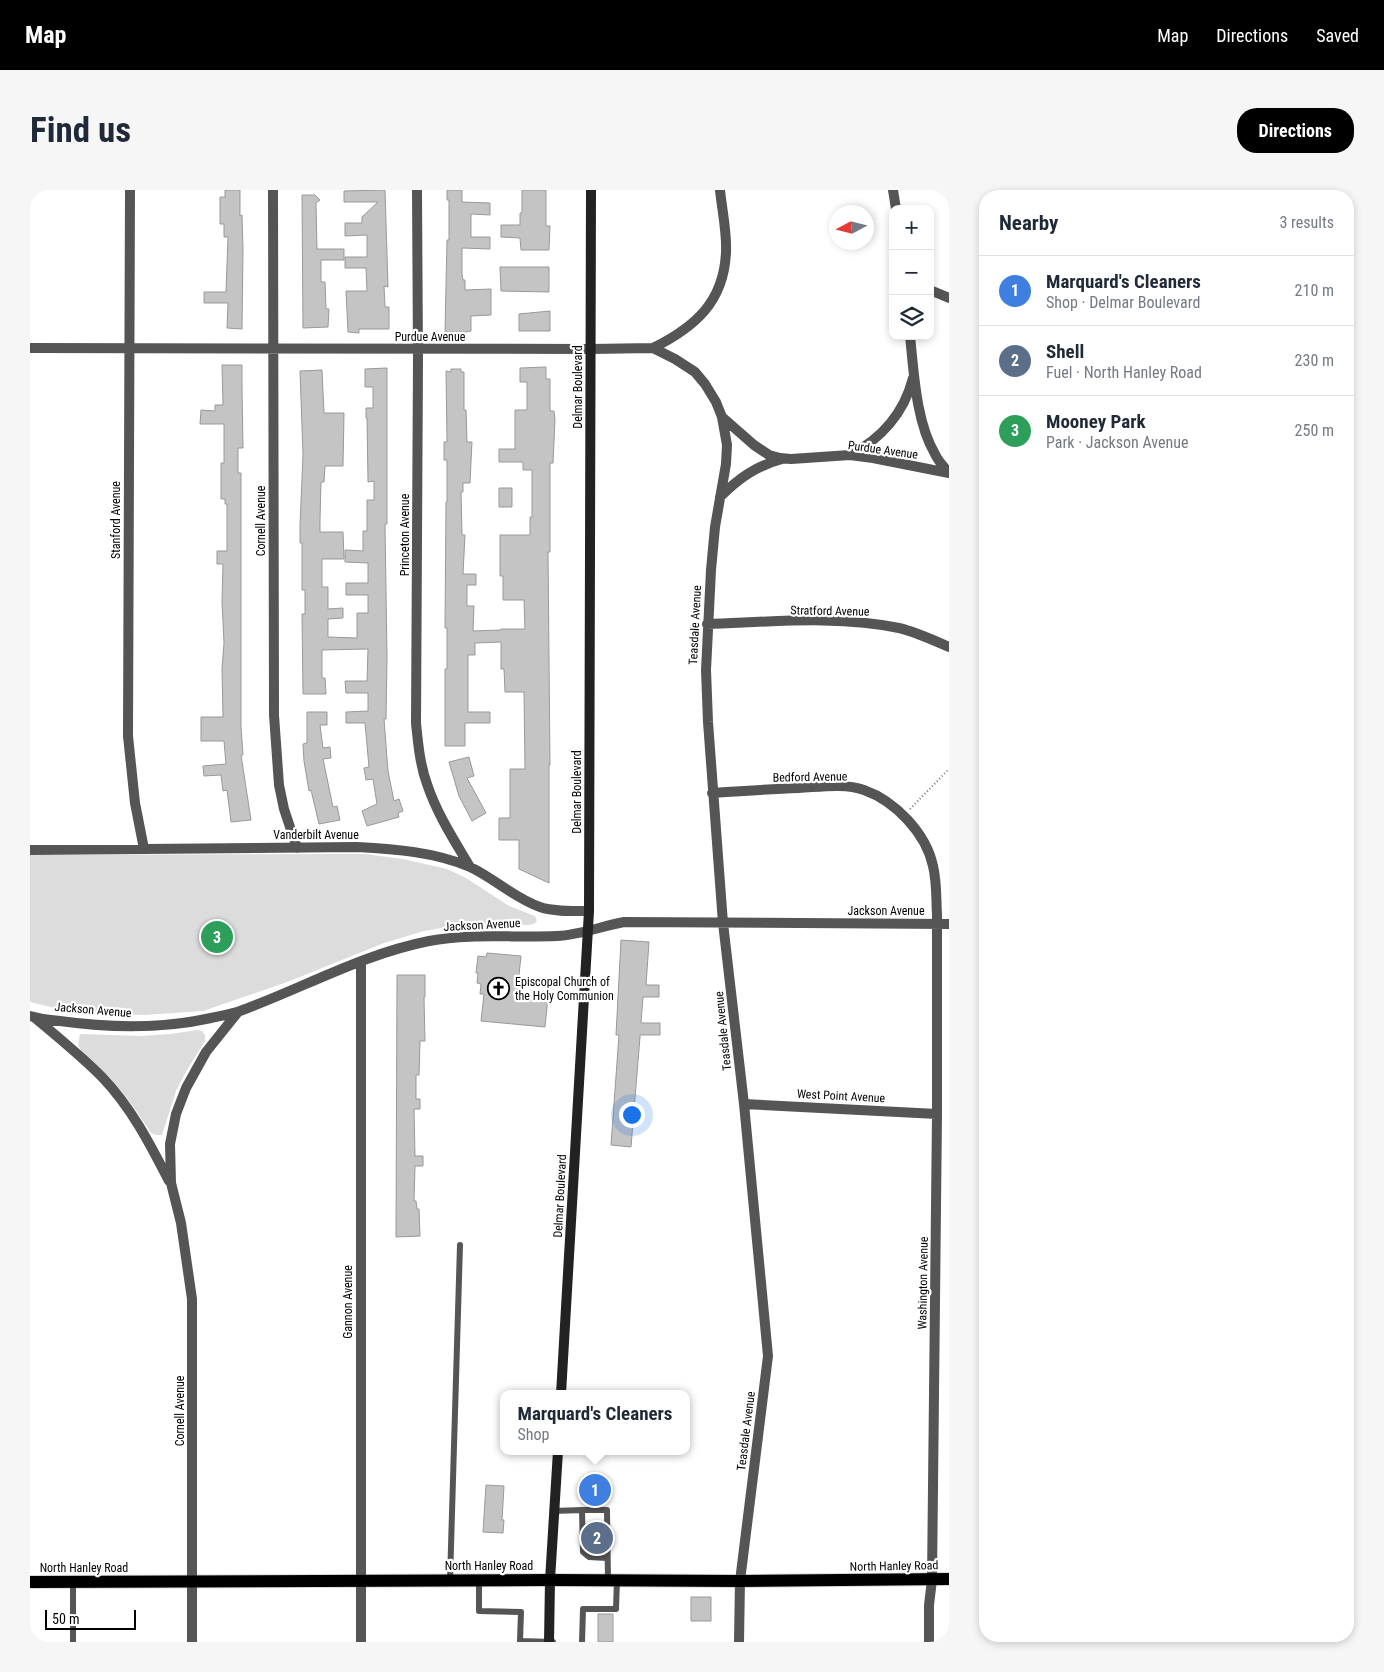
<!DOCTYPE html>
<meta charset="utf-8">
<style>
:root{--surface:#fff;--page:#f6f6f7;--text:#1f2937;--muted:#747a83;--line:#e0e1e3;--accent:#000}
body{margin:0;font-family:"Roboto Condensed",sans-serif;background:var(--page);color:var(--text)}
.controls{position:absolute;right:15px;top:15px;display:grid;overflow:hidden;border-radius:10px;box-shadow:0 2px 8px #0003}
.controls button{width:45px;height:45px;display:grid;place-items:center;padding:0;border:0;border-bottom:1px solid var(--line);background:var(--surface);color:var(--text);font:25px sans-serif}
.compass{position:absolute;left:799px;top:15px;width:45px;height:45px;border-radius:50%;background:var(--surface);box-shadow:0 2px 8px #0003;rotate:263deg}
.scale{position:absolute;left:15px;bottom:12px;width:91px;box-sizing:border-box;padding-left:5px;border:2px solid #000;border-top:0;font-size:14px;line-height:18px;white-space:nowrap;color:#000;-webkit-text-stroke:4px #fff;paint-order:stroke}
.you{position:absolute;left:601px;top:924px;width:18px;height:18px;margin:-12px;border:4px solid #fff;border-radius:50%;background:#1a73e8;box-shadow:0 0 0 8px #1a73e833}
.badge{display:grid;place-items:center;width:32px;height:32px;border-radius:50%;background:var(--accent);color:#fff;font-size:16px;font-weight:700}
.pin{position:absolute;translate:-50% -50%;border:2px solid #fff;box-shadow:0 1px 5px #0006}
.popup{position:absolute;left:470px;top:1200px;width:190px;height:65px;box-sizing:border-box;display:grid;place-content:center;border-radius:10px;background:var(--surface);filter:drop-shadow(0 1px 4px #0005);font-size:16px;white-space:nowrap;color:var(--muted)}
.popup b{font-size:19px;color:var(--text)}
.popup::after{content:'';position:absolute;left:50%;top:100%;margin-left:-10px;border:10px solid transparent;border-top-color:var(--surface)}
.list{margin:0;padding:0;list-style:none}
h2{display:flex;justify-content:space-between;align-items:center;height:65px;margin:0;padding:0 20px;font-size:21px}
h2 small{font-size:16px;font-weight:400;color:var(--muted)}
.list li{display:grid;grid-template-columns:32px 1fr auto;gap:15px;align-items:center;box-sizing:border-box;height:70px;padding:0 20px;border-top:1px solid var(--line)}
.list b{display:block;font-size:19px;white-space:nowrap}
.list p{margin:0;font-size:16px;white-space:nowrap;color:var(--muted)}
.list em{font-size:16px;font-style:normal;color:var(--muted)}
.icon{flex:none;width:28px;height:28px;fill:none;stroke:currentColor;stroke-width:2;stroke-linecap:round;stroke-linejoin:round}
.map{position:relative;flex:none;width:919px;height:1452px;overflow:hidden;border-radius:20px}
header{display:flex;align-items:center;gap:30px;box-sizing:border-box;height:70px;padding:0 25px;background:var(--accent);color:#fff}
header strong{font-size:24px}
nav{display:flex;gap:28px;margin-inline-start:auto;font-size:18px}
.intro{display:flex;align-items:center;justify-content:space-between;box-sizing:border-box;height:120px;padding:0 30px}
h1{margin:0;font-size:35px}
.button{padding:12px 22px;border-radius:20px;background:var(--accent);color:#fff;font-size:18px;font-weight:700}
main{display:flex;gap:30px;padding:0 30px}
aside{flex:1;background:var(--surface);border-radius:20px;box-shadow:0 2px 8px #0003}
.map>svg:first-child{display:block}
</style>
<header>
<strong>Map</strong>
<nav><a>Map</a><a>Directions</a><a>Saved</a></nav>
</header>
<div class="intro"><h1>Find us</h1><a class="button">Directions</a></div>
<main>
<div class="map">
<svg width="919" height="1452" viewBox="0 0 919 1452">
<rect width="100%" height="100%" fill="#fff"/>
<!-- green -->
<path fill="#dcdcdc" d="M335,664l38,5 44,10 19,9 43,28 26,10 2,5 -3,3 -5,1 -44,-1 -33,2 -28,5 -40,12 -94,38 -87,30 -59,4 -38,-1 -35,-2 -41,-10v-147z
M167,840l5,1 3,4v6l-18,29 -11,21 -14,44h-6l-5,-2c-14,-22 -28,-42 -46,-60 -9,-9 -21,-16 -27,-28l2,-11 61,2 29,-2z"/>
<!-- building -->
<path fill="#c4c4c4" stroke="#999" d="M195,0h15v26l2,-1 1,34 -1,80 -15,-1 1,-25h-24v-11h22l2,-55h-4v-13h-4v-27h5z
M355,0l3,97 -4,-1 1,21h4v22h-30v4l-11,-1 -2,-41h21l-1,-23h-21v-11h22v-22l-22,1v-13h17v-6l16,-15h-34v-11z
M417,0h15v12l28,1v12l-19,-1v23h19v12l-28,-1v26l1,6h2v10l26,-1v26l-20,1v15l-6,1h-20l2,-92h2v-40h-2z
M492,0h24v36h4l-1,24h-28l-1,-12 -19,-1v-12h19v-12h2z
M272,5h13l5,5 -4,3 1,46h27v11h-23v22h4l1,27h3l-1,18 -25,1z
M470,77h49v25l-48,-1z
M520,121v20h-31v-17z
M192,175h20v24l1,59h-5v25h3v254l2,28h-2l10,65 -20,2 -4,-32 -4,1 -2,-16 -17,1 -1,-10 23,-2 -2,-23h-23v-24h22l-1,-48 2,-26 -2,-41 1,-38h-6v-13h10v-47h-2v-5h-4v-36h3v-39h-24l1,-14 14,1v-6h8z
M516,177v12h4v32h4l1,9 -2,43h-3v89h-2l2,213h-1v118l-30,-14v-29h-20v-22h11v-49h15l-1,-77h-19l-1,-23h-3v-27l-26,1v12h-7v57h22v11h-25v23h-20v-77h2v-41h-2l1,-126h1v-42h-3v-18h3l-1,-71 5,1v-3h10v3h3v38h2l1,32h5l-2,41h-7v9h-2l1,43h3l-2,39h13v11h-9v21h7l-1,25 28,-1v-1h24l-1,-29h-21v-24h-3v-41h30v-18h2v-47h-9v-8h-24v-13h16v-39h12v-28h-7v-14z
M357,178v156h-2l2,134 -1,61h-2l4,52 6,30 5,-2 4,12 -5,2 1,4 -32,9 -5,-15 15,-7 -4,-25 -7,1 -2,-12 5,-1 -4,-44h-19v-11l22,-1v-18h-22l-1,-12h22l1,-32 -46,1v28h3l1,16h-23l-1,-80h3v-24h-3v-47h-2v-17l3,-72 -3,-83 22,-1 2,43h20l-1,53h-18l-1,16h-3l-1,38v12h23l1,27h-22v28h6v22l15,-1v10l-15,1v18l29,1v-25h11v-18h-22v-12h22v-20l-23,-1v-12l18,1v-20h4v-31h7v-19l-6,1 -1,-64h-1v-10h7v-21h-8v-18z
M469,298h13v19h-13z
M277,522h20v13h-7l3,23 7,-1 1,11 -8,1 10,48 4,-1 3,14 -21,4 -8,-34 -2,1 -5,-30 -1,-17 4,-1z
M439,567l5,19 -7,2 19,35 -14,8 -13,-25 -10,-34z
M591,750l28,2 -3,43h13v12h-16l-2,26h19v12h-20v2l-9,110 -20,-2 8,-110h-3z
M457,763l34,3 -4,38 31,3 -3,30 -64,-6 3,-27h-4l1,-10 -4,-1 1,-10h-2l2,-17 8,1z
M367,785h28v22h-1l1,44h-5l-1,34h-3v24h4v10h-6l1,47h8v10h-8l-1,35h2l1,8h2l1,27 -24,1z
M456,1295l18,1 -2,34h2l-1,13 -20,-1z
M661,1407h20v24h-20z
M568,1424h15v28h-15z"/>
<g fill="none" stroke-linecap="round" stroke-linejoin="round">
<defs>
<path id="primary" d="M0,1392l520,-2 190,1 209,-2"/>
</defs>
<!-- primary casing -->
<use href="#primary" stroke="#dbdbdb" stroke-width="14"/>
<!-- path -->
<path stroke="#777" stroke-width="2" stroke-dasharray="1 2.5" stroke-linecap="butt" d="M880,619l39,-40"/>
<!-- lane -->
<path stroke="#555" stroke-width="6" d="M524,1321l28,-1
M577,1368l-18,-1 -6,-5 -1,-42h25l1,70
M420,1390l10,-335
M449,1390v31l42,1 -1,29 33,1
M43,1392v60
M552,1452l1,-33h33l1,-29"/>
<!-- street -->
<path stroke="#555" stroke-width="10" d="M100,0l-2,546 7,67 9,46
M243,0l1,525 5,70 5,24 13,39
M387,0l1,169 -2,364c2,20 4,42 11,61 10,30 27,56 43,83
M863,0l3,19
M900,100l19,8
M880,146c4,37 6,86 25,118 3,7 9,13 14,19
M0,158l561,1 62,-1 22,11 20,13 10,12 11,18 6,15 32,28 15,10 11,3 11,1 59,-4 23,3 76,15
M623,158c42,-21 71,-46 73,-96 1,-20 -4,-42 -6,-62
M692,227l5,28 -1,19 -11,63 -4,43 -5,100 2,52 15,201 21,181 24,252 -28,225 -1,61
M820,265c31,-16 54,-42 63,-77
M690,307c19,-19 36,-31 62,-38
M677,434c62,-2 132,-9 192,4 17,4 34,12 50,19
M682,603c29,-2 58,-4 87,-5 21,-1 45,-5 65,2 31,11 62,43 69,76 4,16 3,32 4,49v199l-5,466 -3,25v37
M0,660l327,-3c38,2 78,5 113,20 24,11 44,31 70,40 15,5 33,4 49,4
M0,826c10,3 20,4 30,5 50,7 101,8 151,-3 9,-2 20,-4 29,-7 63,-23 123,-57 189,-70 42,-8 85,-3 128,-5 23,-1 45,-10 67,-14l325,2
M5,828c23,19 46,38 67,59 29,30 48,67 67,104
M714,914l193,10
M162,1452v-343l-11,-76 -10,-40 -1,-39 6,-30 10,-26 20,-36 32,-40
M331,1452v-680"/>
<!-- secondary -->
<path stroke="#222" stroke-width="10" d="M531,1204l28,-483 2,-721
M519,1452l1,-62 8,-129"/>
<!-- primary -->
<use href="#primary" stroke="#000" stroke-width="12"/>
</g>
<!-- icons -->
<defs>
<symbol id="church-ring" viewBox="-11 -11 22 22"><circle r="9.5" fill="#fff" stroke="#000" stroke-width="1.5"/><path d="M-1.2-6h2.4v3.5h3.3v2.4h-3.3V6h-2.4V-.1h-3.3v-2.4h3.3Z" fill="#000"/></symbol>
</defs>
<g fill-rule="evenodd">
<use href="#church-ring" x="456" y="786" width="25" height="25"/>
</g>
<g text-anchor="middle" stroke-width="4.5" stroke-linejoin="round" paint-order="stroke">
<!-- street labels -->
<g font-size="12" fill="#000" stroke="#fff">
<text x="400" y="151">Purdue Avenue</text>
<text transform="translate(548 197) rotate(-90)" y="4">Delmar Boulevard</text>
<text transform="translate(853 260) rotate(8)" y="4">Purdue Avenue</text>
<text transform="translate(86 330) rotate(-90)" y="4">Stanford Avenue</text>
<text transform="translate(231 331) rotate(-90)" y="4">Cornell Avenue</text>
<text transform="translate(375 345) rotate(-90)" y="4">Princeton Avenue</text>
<text transform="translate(800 421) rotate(1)" y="4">Stratford Avenue</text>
<text transform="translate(665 435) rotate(-87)" y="4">Teasdale Avenue</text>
<text transform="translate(780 587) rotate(-1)" y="4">Bedford Avenue</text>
<text transform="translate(547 602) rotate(-90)" y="4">Delmar Boulevard</text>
<text x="286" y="649">Vanderbilt Avenue</text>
<text x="856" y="725">Jackson Avenue</text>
<text transform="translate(452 735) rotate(-3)" y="4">Jackson Avenue</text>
<text transform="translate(63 820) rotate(5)" y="4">Jackson Avenue</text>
<text transform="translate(693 841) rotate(-96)" y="4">Teasdale Avenue</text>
<text transform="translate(811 906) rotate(3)" y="4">West Point Avenue</text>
<text transform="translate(530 1006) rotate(-87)" y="4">Delmar Boulevard</text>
<text transform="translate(893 1093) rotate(-89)" y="4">Washington Avenue</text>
<text transform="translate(318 1112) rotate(-90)" y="4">Gannon Avenue</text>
<text transform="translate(150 1221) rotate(-90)" y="4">Cornell Avenue</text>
<text transform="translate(716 1241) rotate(-83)" y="4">Teasdale Avenue</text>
<text x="459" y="1380">North Hanley Road</text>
<text transform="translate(864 1376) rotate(-1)" y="4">North Hanley Road</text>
<text x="54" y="1382">North Hanley Road</text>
</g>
<!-- poi labels -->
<g font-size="12" fill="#000" stroke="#fff" text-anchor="start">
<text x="485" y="796">Episcopal Church of<tspan x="485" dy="14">the Holy Communion</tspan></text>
</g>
</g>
</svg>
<div class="controls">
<button>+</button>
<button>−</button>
<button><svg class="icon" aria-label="layers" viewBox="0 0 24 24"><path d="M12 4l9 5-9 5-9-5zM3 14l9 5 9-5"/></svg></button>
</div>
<svg class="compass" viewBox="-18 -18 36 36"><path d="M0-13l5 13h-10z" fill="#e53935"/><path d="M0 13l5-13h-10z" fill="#747a83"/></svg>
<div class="scale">50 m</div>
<div class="you"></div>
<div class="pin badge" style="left:565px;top:1300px;background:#3f7fe0">1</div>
<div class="popup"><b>Marquard's Cleaners</b>Shop</div>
<div class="pin badge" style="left:567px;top:1348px;background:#5c6f8a">2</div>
<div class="pin badge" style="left:187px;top:747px;background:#2e9e5b">3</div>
</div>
<aside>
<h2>Nearby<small>3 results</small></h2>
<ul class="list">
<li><span class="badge" style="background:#3f7fe0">1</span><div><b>Marquard's Cleaners</b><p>Shop · Delmar Boulevard</p></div><em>210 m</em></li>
<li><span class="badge" style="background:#5c6f8a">2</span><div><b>Shell</b><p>Fuel · North Hanley Road</p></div><em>230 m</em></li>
<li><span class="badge" style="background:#2e9e5b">3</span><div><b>Mooney Park</b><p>Park · Jackson Avenue</p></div><em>250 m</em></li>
</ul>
</aside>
</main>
